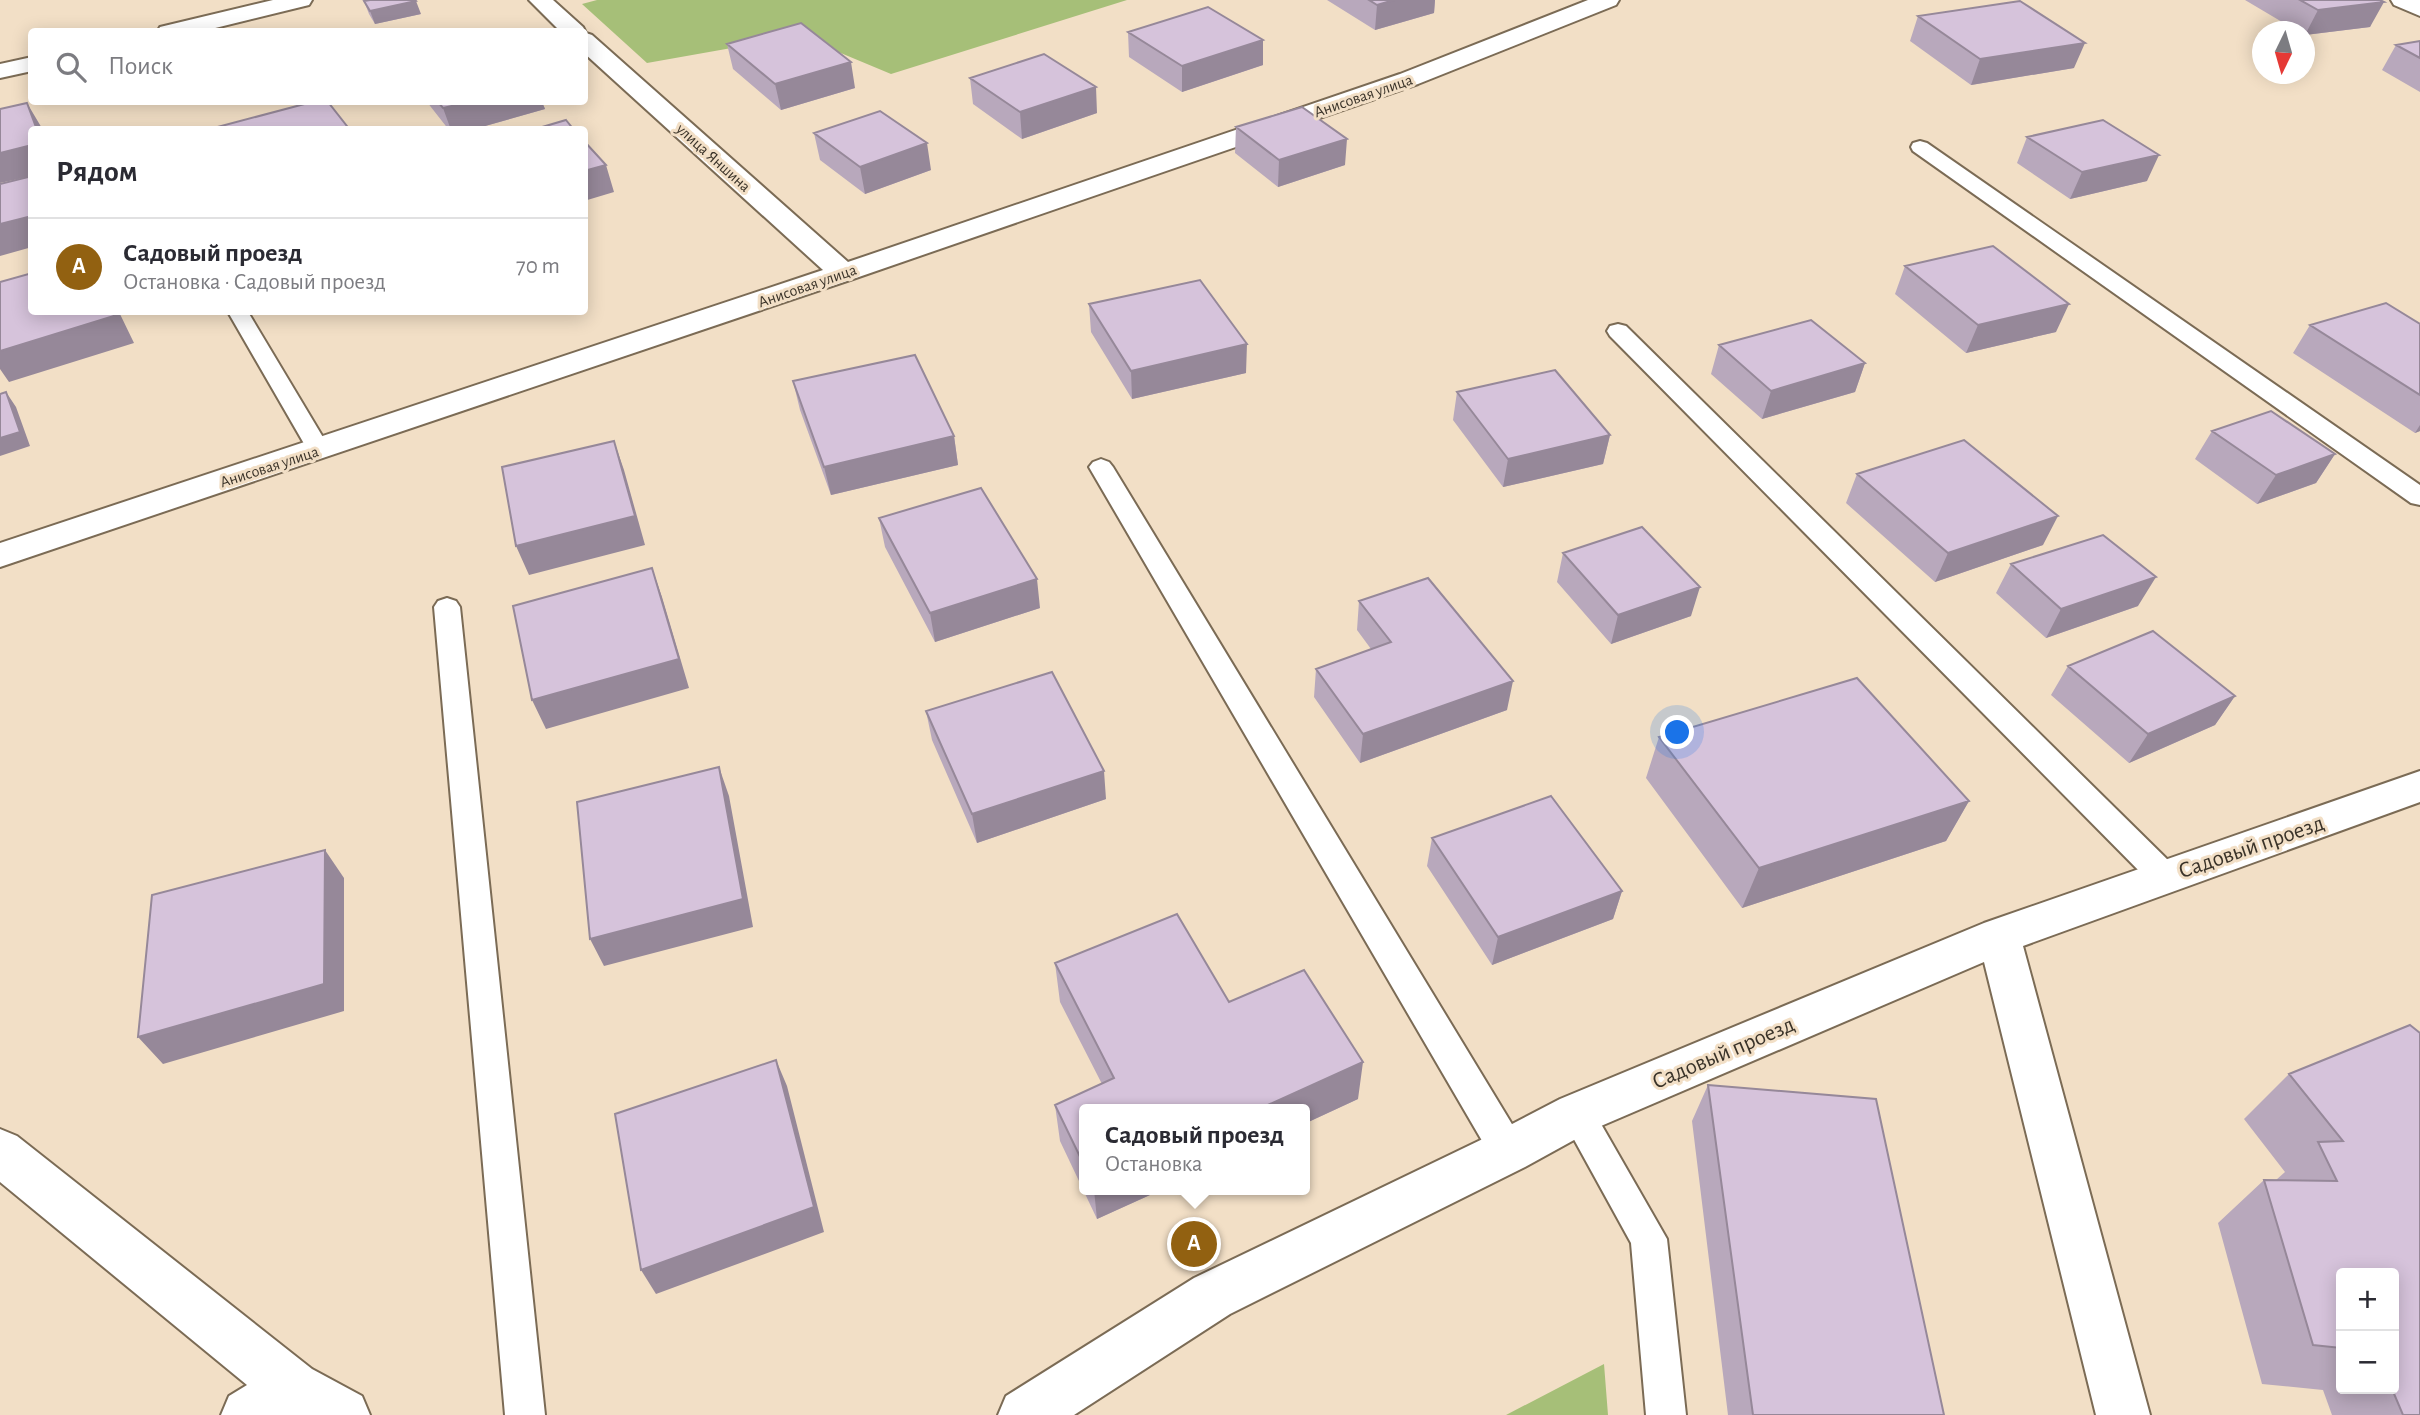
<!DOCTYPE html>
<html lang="ru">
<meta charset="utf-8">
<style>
:root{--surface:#fff;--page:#f2f2f3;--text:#2b2b33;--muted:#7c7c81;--line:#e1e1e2;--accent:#926111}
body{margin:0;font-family:"Alegreya Sans",sans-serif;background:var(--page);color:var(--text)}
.controls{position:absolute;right:21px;bottom:21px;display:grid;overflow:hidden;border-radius:7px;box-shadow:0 4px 18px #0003}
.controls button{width:63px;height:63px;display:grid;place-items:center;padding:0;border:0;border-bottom:2px solid var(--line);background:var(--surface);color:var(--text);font:35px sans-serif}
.compass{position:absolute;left:2252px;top:21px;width:63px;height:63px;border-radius:50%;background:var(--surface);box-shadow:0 4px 18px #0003;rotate:185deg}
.you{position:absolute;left:1678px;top:733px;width:24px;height:24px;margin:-18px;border:5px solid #fff;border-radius:50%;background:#1a73e8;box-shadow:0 0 0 10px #1a73e833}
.badge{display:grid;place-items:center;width:46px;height:46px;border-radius:50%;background:var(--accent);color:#fff;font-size:23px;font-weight:700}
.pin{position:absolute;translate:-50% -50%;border:4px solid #fff;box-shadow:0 2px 7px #0006}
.popup{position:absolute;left:1079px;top:1104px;width:231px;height:91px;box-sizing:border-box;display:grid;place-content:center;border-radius:7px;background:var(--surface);filter:drop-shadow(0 2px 5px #0005);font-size:23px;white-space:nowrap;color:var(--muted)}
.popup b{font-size:26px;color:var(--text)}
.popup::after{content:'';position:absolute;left:50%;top:100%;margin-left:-14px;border:14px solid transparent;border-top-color:var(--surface)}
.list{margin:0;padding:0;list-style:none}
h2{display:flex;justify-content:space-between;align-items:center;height:91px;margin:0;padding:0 28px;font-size:30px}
h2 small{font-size:23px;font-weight:400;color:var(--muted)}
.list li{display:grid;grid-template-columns:46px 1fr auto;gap:21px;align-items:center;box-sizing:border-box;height:98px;padding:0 28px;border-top:2px solid var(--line)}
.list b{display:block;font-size:26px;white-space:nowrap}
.list p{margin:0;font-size:23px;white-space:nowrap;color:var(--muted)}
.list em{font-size:23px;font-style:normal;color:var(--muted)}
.icon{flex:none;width:38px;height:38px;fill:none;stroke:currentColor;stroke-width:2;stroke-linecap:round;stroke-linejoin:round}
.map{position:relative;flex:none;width:2420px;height:1415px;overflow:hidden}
.search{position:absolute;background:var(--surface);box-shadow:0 4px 18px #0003;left:28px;top:28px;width:560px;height:77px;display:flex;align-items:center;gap:18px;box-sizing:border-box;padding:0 24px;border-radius:7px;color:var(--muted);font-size:26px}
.panel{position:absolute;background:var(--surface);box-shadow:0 4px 18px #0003;left:28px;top:126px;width:560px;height:189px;border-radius:7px}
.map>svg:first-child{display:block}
</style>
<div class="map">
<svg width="2420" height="1415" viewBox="0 0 2420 1415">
<rect width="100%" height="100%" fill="#f2dfc6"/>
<!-- green -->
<path fill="#a6bf78" d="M597,0h530l-236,74 -91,-38 -153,27 -65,-59z
M1604,1364l4,51h-102z"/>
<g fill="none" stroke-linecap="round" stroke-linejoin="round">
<defs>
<path id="service" d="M1920,141l7,2 493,342v20l-9,-2 -498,-352 -2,-4 2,-4z
M228,312h20l82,137 -4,5 -8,2 -8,-2z
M1618,324l8,2 549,541 4,9 -4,9 -11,3 -11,-3 -543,-549 -3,-5 3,-5z
M1101,459l8,3 4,5 408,672 5,12 -5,12 -13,4 -13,-4 -406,-696 4,-5z
M447,598l9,3 4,6 85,808h-40l-71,-808 4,-6z
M1577,1098l12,5 78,136 19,176h-40l-15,-172 -71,-129 5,-11z"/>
<path id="minor" d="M273,0h39l-3,5 -110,27h-42l3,-5z
M529,0h24l30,27 3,6 6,2 256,227 552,-188 188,-74h31l-3,5 -198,79 -565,195 -853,288v-24l823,-273 -239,-217v-21h-23z
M2391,0h29v16l-26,-11z
M32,57v14l-32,7v-14z
M2420,771v31l-397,144 127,469h-54l-112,-453 -390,167 -69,38 -295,147 -156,101h-76l8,-19 188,-118 297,-143 69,-36 424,-176z
M0,1129l17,7 295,233 50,27 8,19h-149l8,-19 18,-11 -247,-203z"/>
</defs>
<!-- service casing -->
<use href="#service" stroke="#7b6b55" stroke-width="4"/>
<!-- minor casing -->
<use href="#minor" stroke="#7b6b55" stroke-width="4"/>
<!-- service -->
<use href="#service" fill="#fff" fill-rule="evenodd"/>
<!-- minor -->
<use href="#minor" fill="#fff" fill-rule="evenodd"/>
</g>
<!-- wall -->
<path fill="#b8a8bc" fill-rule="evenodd" d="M1327,0h108l-1,13 -59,17z
M2245,0h135l-10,27 -65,8v-3h-6z
M364,1l57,13 -46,10 -6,-10z
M1918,16l156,52 -103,17 -61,-44z
M1128,32l135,33 -81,27 -53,-35z
M2420,41v51l-38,-22 14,-25z
M727,44l128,44 -74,22 -48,-41z
M970,78l127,35 -75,26 -49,-35z
M427,102h115l3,7 -74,21h-22z
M1236,127l109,38 -67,22 -43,-34z
M814,133l117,37 -66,24 -45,-34z
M2027,137l120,44 -77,18 -53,-36z
M1905,266l151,66 -90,21 -71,-59z
M1089,304l157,69 -114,26 -41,-67z
M2420,324v107l-5,2 -122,-80 17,-28z
M1719,345l146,18 -10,29 -93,27 -51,-45z
M793,381l161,55 4,29 -127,30 -31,-85z
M1457,392l153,43 -7,29 -100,23 -50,-67z
M2212,431l123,23 -19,29 -59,21 -62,-45z
M1857,474l186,71 -108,37 -89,-79z
M879,518l161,90 -105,34 -50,-95z
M1563,553l128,63 -80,28 -54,-62z
M2011,564l127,42 -92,32 -50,-45z
M1359,601l148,109 -147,53 -46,-66 2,-28 55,-20 -14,-19z
M2068,666l167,30 -20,29 -86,38 -78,-68z
M926,711l180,88 -129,44 -45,-103z
M1659,737l310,64 -23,40 -204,67 -96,-130z
M1432,838l190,53 -9,28 -121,46 -65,-99z
M1055,963l174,39 129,97 -54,25v-15h-220v81h77l-64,29 -37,-78 -5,-36 47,-21 -42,-82z
M2410,1025l10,390h-88l-9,-25 -61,-6 -44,-161 46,-43h12l9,-8 -41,-53 45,-45zM2341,1273h53v116h-53z
M1708,1085l236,330h-216l-36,-294z"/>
<!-- shaded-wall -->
<path fill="#968899" d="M1394,0h41l-1,13 -59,17 2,-25z
M416,1l5,13 -46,10 -5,-13z
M2384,2l-14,25 -65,8 13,-25z
M1263,40v25l-81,27v-26z
M2085,43l-11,25 -103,17 9,-26z
M851,62l4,26 -74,22 -6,-26z
M1096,87l1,26 -75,26 -2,-27z
M469,102h73l3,7 -74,21h-20l-8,-22z
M27,103l16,27h-6z
M1347,139l-2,26 -67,22 1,-27z
M927,143l4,27 -66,24 -5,-27z
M32,145v31l-32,7v-30z
M2159,155l-12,26 -77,18 12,-27z
M606,165l8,27 -30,9v-30z
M32,216v31l-32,9v-32z
M2069,304l-13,28 -90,21 12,-28z
M116,312h3l15,31 -125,39 -9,-13v-18z
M1247,344l-1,29 -114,26 -1,-28z
M1865,363l-10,29 -93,27 9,-28z
M6,392l10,15 14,39 -30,10v-18z
M2420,425v6l-5,2z
M1610,435l-7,29 -100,23 5,-28z
M954,436l4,29 -127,30 -7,-28z
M614,441l10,29 21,75 -116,30 -13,-29z
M2335,454l-19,29 -59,21 19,-29z
M2058,516l-15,29 -108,37 13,-29z
M652,568l10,29 27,91 -143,41 -14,-29z
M2156,577l-18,29 -92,32 15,-29z
M1037,579l3,29 -105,34 -5,-29z
M1700,587l-9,29 -80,28 7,-29z
M1513,681l-6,29 -147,53 3,-29z
M2235,696l-20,29 -86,38 19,-29z
M719,767l10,29 24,131 -149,39 -14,-27z
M1104,771l2,28 -129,44 -5,-29z
M1969,801l-23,40 -204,67 17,-40z
M325,850l19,28v133l-181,53 -25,-27z
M1622,891l-9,28 -121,46 6,-28z
M776,1060l11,26 37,146 -168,62 -15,-24z
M1363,1062l-5,37 -54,25v-15h-45z
M1094,1190h67l-64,29z"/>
<!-- building -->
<path fill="#d6c3db" stroke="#968899" stroke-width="2" d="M370,0h45l1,1 -46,10 -6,-10z
M1369,0h25l-17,5z
M2300,0h80l4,2 -66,8z
M2020,1l65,42 -105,16 -62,-43z
M1208,7l55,33 -81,26 -54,-34z
M801,23l50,39 -76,22 -48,-40z
M2420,41v17l-24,-13z
M1044,54l52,33 -76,25 -50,-34z
M312,102h16l22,28 -140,-1z
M438,102h31l-26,6z
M27,103l10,27h-5v15l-32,8v-44z
M1302,107l45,32 -68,21 -43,-33z
M880,111l47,32 -67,24 -46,-34z
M566,120l8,10h-42z
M2103,120l56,35 -77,17 -55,-35z
M584,141l22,24 -22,6z
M32,176v40l-32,8v-40z
M1993,246l76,58 -91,21 -73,-59z
M32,273v39h84l1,3 -117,36v-69z
M1200,280l47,64 -116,27 -42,-67z
M2386,303l34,21v71l-110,-70z
M1811,320l54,43 -94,28 -52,-46z
M915,355l39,81 -130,31 -31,-86z
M1555,370l55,65 -102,24 -51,-67z
M6,392l14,40 -20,6v-44z
M2271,411l64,43 -59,21 -64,-44z
M1964,440l94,76 -110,37 -91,-79z
M614,441l21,75 -119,30 -14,-79z
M981,488l56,91 -107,34 -51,-95z
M1642,527l58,60 -82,28 -55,-62z
M2103,535l53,42 -95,32 -50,-45z
M652,568l27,91 -147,41 -19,-94z
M1428,578l85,103 -150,53 -47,-65 75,-27 -32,-41z
M2153,631l82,65 -87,38 -80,-68z
M1052,672l52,99 -132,43 -46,-103z
M1857,678l112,123 -210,67 -100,-131z
M719,767l24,132 -153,40 -13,-137z
M1551,796l71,95 -124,46 -66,-99z
M325,850l-1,134 -186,53 14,-142z
M1177,914l52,88 75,-32 59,92 -104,47h-175v56l-29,-60 59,-27 -59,-115z
M2410,1025l10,8v382h-17l-11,-26h2v-116h-53v75l-28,-3 -49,-165 73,1 -19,-39 25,-1 -54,-67z
M776,1060l38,147 -173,63 -26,-156z
M1708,1085l168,14 68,316h-191z"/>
<g text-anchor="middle" stroke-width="6" stroke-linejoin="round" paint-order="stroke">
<!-- far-street labels -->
<g font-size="16" fill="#3a3329" stroke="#f2dfc6">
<text transform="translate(1363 95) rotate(-19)" y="6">Анисовая улица</text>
<text transform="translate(714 157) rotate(42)" y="6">улица Яншина</text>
<text transform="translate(807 285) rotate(-19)" y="6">Анисовая улица</text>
<text transform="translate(269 466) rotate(-18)" y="6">Анисовая улица</text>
</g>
<!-- near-street labels -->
<g font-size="23" fill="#3a3329" stroke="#f2dfc6">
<text transform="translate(2251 846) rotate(-19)" y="8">Садовый проезд</text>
<text transform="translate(1723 1052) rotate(-23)" y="8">Садовый проезд</text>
</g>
</g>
</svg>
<div class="controls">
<button>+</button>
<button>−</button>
</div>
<svg class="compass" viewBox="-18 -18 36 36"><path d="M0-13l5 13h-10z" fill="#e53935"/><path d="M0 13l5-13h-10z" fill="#7c7c81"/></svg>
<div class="you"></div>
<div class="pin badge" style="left:1194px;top:1244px">A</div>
<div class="popup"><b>Садовый проезд</b>Остановка</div>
<div class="search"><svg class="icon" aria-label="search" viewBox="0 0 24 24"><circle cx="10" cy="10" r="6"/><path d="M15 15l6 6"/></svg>Поиск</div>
<section class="panel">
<h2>Рядом<small></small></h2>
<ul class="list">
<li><span class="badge">A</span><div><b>Садовый проезд</b><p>Остановка · Садовый проезд</p></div><em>70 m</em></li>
</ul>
</section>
</div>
